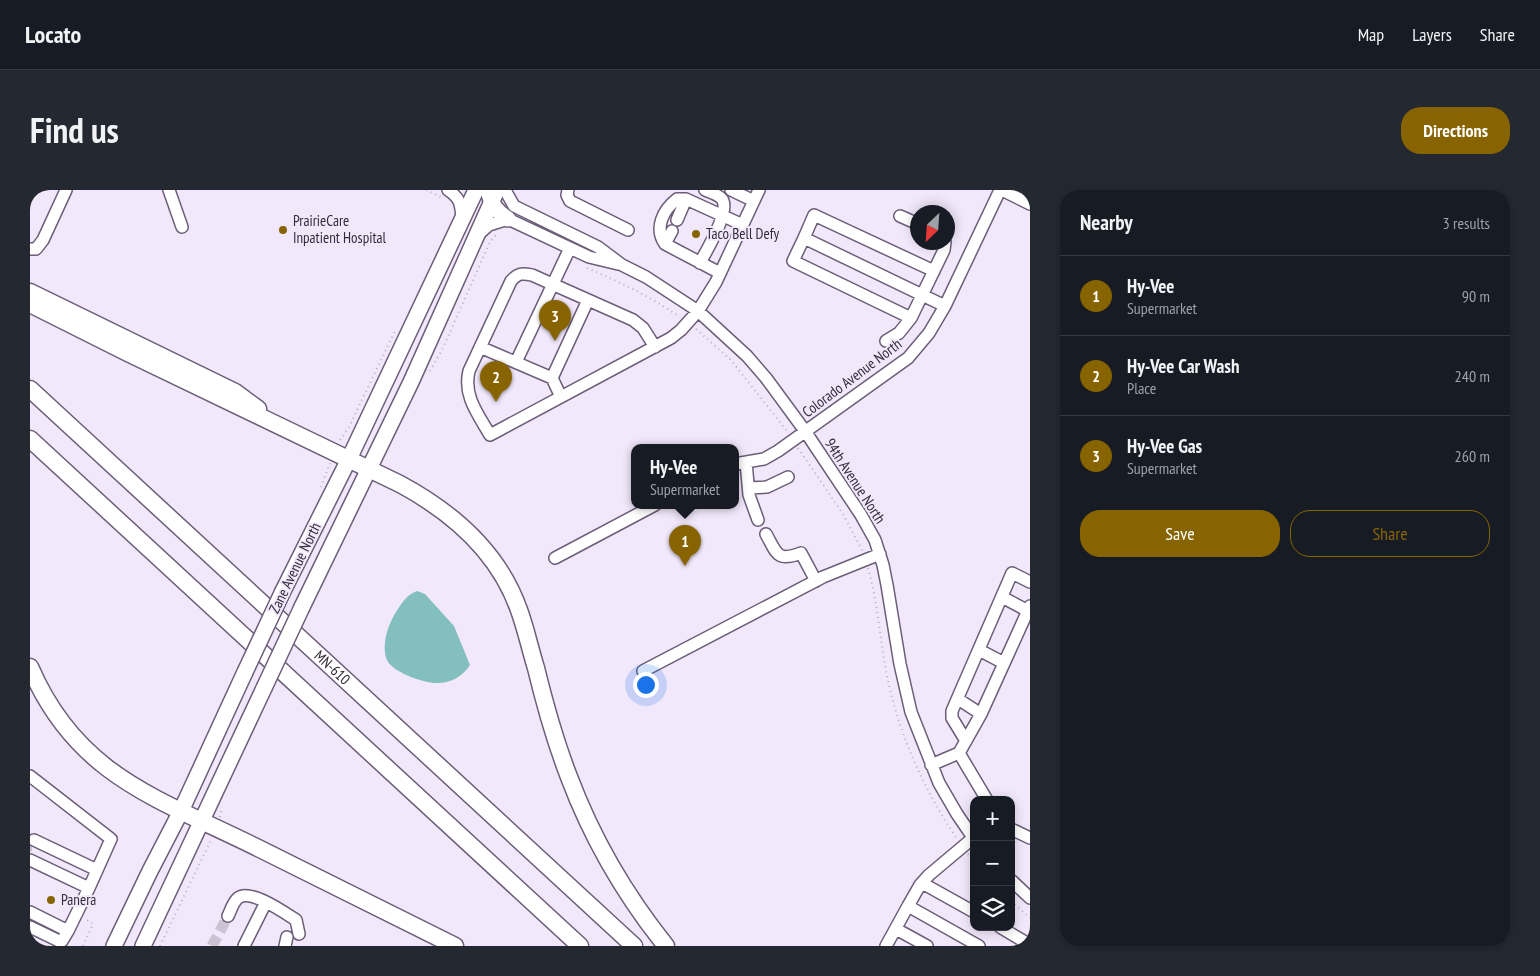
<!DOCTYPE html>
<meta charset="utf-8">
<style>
:root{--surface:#171b24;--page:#242831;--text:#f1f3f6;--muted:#9ea1a6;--line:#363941;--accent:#876400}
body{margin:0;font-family:"PT Sans Narrow",sans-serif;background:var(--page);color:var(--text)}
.controls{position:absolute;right:15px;bottom:15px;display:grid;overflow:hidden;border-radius:10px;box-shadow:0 2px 12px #0003}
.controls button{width:45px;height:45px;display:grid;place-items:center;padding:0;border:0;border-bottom:1px solid var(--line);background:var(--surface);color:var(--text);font:25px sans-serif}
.compass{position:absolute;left:880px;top:15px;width:45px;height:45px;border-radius:50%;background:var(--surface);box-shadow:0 2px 12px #0003;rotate:205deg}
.you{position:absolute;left:615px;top:494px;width:18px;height:18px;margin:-12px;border:4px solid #fff;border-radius:50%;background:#1a73e8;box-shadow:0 0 0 8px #1a73e833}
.badge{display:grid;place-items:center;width:32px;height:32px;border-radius:50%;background:var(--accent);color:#fff;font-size:16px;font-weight:700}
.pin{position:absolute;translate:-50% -41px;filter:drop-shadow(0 1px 2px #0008)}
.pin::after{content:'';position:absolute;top:26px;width:18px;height:15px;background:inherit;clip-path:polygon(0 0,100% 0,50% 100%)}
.popup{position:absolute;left:601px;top:254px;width:108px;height:65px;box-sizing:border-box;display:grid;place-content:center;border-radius:10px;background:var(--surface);filter:drop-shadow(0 1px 4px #0005);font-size:16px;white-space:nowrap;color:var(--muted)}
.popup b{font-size:19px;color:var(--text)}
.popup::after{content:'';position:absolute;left:50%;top:100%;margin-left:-10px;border:10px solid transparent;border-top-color:var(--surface)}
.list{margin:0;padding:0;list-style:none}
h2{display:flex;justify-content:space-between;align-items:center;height:65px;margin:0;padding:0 20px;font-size:21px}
h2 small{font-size:16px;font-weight:400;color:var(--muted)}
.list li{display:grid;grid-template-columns:32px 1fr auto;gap:15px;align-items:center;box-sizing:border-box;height:80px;padding:0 20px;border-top:1px solid var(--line)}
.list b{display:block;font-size:19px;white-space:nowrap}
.list p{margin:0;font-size:16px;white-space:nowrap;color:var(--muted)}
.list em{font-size:16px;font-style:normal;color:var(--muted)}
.actions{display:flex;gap:10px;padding:15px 20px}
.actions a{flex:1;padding:11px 0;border:1px solid var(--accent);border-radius:20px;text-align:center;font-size:18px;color:var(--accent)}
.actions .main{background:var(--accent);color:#fff}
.icon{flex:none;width:28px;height:28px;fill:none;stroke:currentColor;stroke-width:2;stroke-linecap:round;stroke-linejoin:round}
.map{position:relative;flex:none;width:1000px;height:756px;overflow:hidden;border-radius:20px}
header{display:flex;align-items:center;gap:30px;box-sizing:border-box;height:70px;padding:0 25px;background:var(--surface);border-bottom:1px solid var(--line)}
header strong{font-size:24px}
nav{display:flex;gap:28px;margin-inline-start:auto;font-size:18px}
.intro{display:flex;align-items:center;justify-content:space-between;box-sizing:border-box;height:120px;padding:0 30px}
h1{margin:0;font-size:35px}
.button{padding:12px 22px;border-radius:20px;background:var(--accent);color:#fff;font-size:18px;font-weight:700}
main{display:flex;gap:30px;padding:0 30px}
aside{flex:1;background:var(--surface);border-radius:20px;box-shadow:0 2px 12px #0003}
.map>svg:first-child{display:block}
</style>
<header>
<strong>Locato</strong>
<nav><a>Map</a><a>Layers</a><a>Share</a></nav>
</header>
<div class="intro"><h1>Find us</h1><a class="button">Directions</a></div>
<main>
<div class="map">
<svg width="1000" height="756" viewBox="0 0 1000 756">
<rect width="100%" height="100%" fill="#f2e8fb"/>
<!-- water -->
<path fill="#84bfc0" d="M387,401l8,3 29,32 16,39c-7,11 -19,18 -32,18 -13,1 -46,-11 -51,-23 -6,-15 1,-35 9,-48 6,-9 10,-17 21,-21z"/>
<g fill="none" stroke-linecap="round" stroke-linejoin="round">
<!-- minor-tunnel -->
<path stroke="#ccc3d4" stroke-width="11" stroke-dasharray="11 5.5" stroke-linecap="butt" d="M0,656h2
M182,756l16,-30"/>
<defs>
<path id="minor" d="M139,0l13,37
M418,0c12,8 13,14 14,28
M475,0l9,16 84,41 24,18 24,12 52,34 49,45 19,22 39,53 56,84 14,25 8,25 4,20 13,79 11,48 28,71 18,31 17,25
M538,0l-1,5 3,6 58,29
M701,0l23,11
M972,0l28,14
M870,26l18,8
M647,30l9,-21
M450,43l9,-8 19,-6 81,38 29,7
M774,48l10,-23 120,56
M915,52l-1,8 -33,68 -118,-57 11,-23 141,68
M635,54l7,-13
M0,59h6l7,-9 23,-50
M670,73c6,-12 31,-52 22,-64 -3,-4 -12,-7 -17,-9
M690,83l-55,-29c-11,-16 -2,-34 12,-45h9l57,26
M856,151l13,-8 12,-15
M450,157l72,31 9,19
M625,157l-12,-19 -10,-8 -101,-45c-10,-2 -14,-2 -21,6l-42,90c-6,25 9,43 21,64l181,-97 10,-8 17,-19 18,-29 43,-92
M486,172l54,-114
M522,188l36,-78
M716,272l3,33 9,25
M705,274l29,-5 14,-8 130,-93 21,-25 16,-27 55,-116
M719,298l18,-1 21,-10
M736,344c11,20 11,28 35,19l15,28
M525,368l100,-53
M972,407l26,14
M949,460l25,13
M613,481l180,-94 57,-23
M928,509l23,15
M936,551l-14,-23v-7l60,-138 18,9
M929,563l28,47
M901,575l28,-12 22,-39 49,-108
M0,586l81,63 -22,49
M981,639l19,9
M943,648l-44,37 -9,10 -12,21 71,40
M4,650l63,30
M0,670l59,28 -21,43 -6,10h-3l-29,-14
M981,690l19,18
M892,693l52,29
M0,722l38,19
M198,726c3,-6 5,-14 10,-18 12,-10 47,15 58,22l3,14
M970,737l30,18
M866,739l31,17
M214,756l22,-44
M255,756l2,-9
M856,756l22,-40"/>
<path id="major" d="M459,4c3,12 9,18 19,25
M253,401l66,-132 127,-269
M272,417l109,-225 86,-192
M84,756l36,-75 31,-60 64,-139
M113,756l121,-258"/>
<g id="highway">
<path d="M0,102l205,100 23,17"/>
<path d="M0,114l98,49 272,131c52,28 99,69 119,126 7,19 11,39 17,58 9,37 19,73 33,109 23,61 56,118 97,169"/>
<path id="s1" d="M0,199l604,557"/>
<path d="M0,249l550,507"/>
<path d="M0,477c47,110 130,132 228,181 65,32 131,65 197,98"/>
</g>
</defs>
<!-- minor casing -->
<use href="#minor" stroke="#6c5d78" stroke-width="14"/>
<!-- major casing -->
<use href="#major" stroke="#6c5d78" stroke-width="18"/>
<!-- highway casing -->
<use href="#highway" stroke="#6c5d78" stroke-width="19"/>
<!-- path -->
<path stroke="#b6aebe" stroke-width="2" stroke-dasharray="1 4" stroke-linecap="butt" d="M396,0l15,7
M557,78c33,14 64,29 93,49
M666,139l35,31 56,71
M400,181l12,-21 48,-108 7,-8
M310,250l9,-13 47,-98
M768,258l45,66 20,38
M291,297l9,-24
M838,378c11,38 12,78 21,117 13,56 36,106 68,154
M190,627l2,-10
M938,664l6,7
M981,711l19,17
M53,756l10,-22 -9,-6
M130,756l51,-106"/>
<!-- minor -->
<use href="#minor" stroke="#fff" stroke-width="11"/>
<!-- major -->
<use href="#major" stroke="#fff" stroke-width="15"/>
<!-- highway -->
<use href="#highway" stroke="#fff" stroke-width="16"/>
<defs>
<path id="major-bridge" d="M215,482l38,-81
M234,498l38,-81"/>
</defs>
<!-- major-bridge casing -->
<use href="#major-bridge" stroke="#6c5d78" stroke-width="18" stroke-linecap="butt"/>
<!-- major-bridge -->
<use href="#major-bridge" stroke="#fff" stroke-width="15"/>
</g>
<!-- markers -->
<g fill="#876400" stroke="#f2e8fb" stroke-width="2">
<circle cx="253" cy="40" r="5"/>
<circle cx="666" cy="44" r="5"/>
<circle cx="21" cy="710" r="5"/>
</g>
<g text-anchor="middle" stroke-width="4" stroke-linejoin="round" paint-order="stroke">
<!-- poi labels -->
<g font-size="15" fill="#332d39" stroke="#f2e8fb" text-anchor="start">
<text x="263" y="36">PrairieCare<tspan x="263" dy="17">Inpatient Hospital</tspan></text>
<text x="676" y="49">Taco Bell Defy</text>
<text x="31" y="715">Panera</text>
</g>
<!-- street labels -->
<g font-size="15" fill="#332d39" stroke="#f2e8fb">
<text transform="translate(822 188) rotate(-37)" y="5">Colorado Avenue North</text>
<text transform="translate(825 291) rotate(57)" y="5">94th Avenue North</text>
<text transform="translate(265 378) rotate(-64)" y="5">Zane Avenue North</text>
<text dy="5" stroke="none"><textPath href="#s1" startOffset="411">MN-610</textPath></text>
</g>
</g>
</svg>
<div class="controls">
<button>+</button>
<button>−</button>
<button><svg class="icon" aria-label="layers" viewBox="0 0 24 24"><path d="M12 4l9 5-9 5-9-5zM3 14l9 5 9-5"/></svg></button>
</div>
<svg class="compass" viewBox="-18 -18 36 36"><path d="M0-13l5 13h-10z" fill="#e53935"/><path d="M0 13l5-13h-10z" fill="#9ea1a6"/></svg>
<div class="you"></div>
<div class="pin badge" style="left:655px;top:376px">1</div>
<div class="popup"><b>Hy-Vee</b>Supermarket</div>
<div class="pin badge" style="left:466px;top:212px">2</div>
<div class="pin badge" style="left:525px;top:151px">3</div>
</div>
<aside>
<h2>Nearby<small>3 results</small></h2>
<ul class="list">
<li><span class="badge">1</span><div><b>Hy-Vee</b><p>Supermarket</p></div><em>90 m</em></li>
<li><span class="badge">2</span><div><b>Hy-Vee Car Wash</b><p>Place</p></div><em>240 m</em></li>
<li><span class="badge">3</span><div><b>Hy-Vee Gas</b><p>Supermarket</p></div><em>260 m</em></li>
</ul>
<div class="actions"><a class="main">Save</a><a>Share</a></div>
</aside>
</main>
